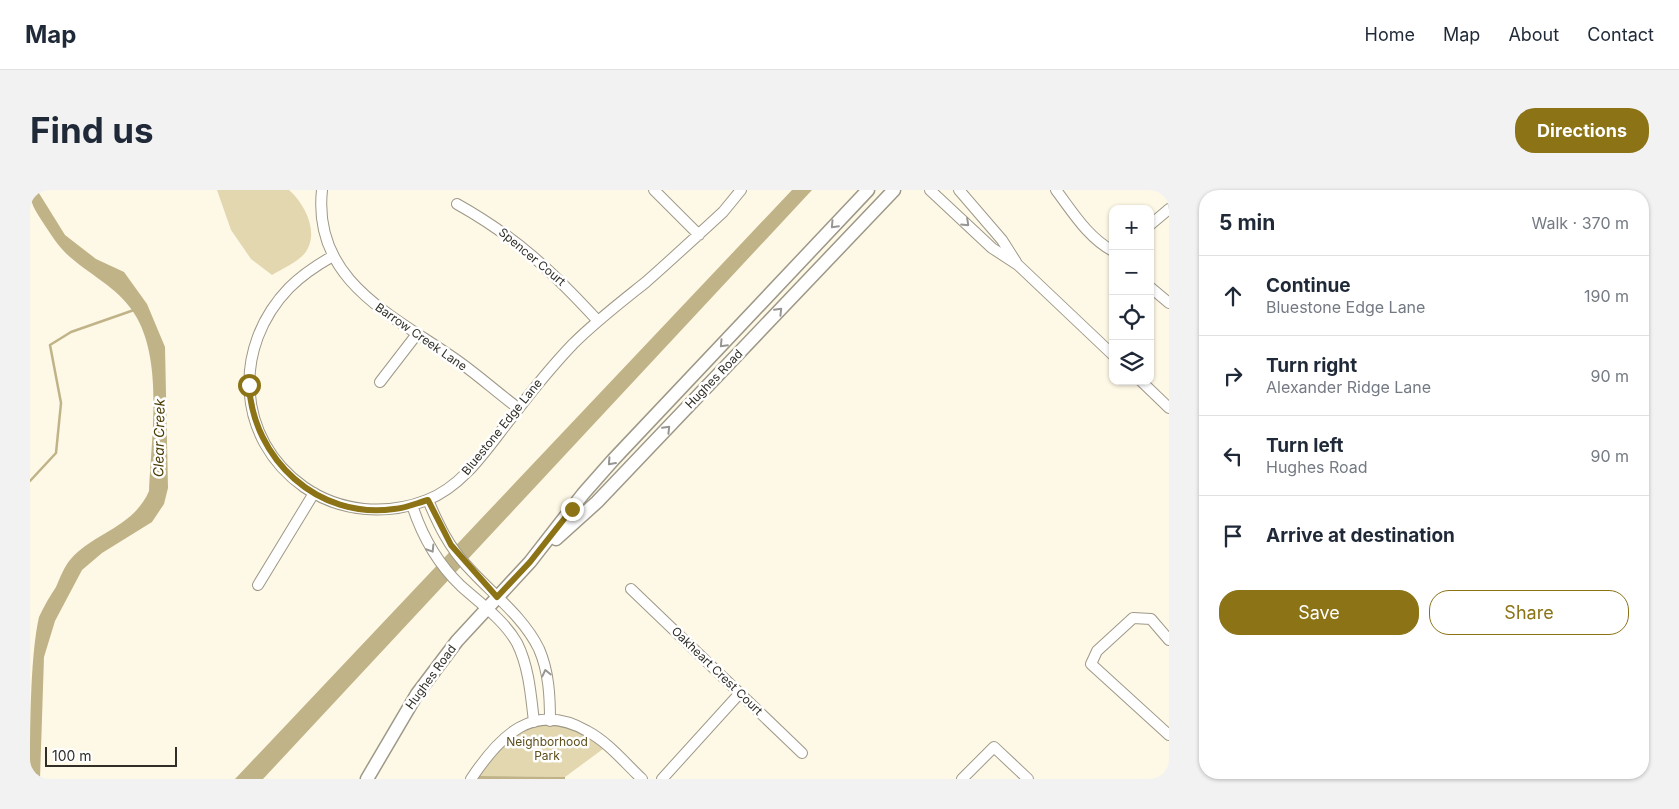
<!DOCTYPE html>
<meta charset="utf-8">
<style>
:root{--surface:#fff;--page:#f2f2f3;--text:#1f2937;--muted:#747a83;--line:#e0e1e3;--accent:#8b7316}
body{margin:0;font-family:Inter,sans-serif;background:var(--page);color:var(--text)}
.controls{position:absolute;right:15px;top:15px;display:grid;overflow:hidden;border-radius:10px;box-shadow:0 1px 4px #0004}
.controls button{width:45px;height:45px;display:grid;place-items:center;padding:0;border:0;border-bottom:1px solid var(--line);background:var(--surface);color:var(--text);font:25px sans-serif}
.scale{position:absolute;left:15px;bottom:12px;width:132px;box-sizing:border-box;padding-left:5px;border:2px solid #302e27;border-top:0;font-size:14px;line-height:18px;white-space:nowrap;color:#302e27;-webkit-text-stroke:4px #fff;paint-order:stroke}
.stop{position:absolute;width:15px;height:15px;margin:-11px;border:4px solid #8b7316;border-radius:50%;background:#fff}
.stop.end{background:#8b7316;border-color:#fff;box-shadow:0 1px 5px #0008}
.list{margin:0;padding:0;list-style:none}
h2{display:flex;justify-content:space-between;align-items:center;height:65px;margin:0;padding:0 20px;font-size:21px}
h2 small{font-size:16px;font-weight:400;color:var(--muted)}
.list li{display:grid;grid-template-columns:32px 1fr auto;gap:15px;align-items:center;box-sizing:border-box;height:80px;padding:0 20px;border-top:1px solid var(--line)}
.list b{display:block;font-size:19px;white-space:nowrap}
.list p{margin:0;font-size:16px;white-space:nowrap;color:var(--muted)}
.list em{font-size:16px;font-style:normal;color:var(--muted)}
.actions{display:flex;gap:10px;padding:15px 20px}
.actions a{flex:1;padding:11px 0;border:1px solid var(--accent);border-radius:20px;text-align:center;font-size:18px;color:var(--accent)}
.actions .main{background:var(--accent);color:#fff}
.icon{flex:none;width:28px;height:28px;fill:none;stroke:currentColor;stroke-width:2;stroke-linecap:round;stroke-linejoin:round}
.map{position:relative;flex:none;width:1139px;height:589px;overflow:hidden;border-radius:20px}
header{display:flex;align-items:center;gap:30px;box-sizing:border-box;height:70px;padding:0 25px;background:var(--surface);border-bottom:1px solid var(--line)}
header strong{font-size:24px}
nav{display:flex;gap:28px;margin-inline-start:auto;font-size:18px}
.intro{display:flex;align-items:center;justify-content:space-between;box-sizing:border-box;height:120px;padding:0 30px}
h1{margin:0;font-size:35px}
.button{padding:12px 22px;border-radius:20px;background:var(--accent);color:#fff;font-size:18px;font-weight:700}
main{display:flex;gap:30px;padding:0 30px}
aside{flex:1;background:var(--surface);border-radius:20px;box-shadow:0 1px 4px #0004}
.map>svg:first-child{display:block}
</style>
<header>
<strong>Map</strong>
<nav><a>Home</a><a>Map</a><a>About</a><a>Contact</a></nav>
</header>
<div class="intro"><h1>Find us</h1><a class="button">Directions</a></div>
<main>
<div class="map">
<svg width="1139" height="589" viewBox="0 0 1139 589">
<rect width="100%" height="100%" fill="#fef8e6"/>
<!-- green -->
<path fill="#e3d7b0" d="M187,0h72c16,14 31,43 16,63 -7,9 -23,16 -33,22l-21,-16 -20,-29z
M512,531l36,6 29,19 -42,31 -86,-1 24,-39z"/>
<!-- water -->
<path fill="#c0b387" d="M0,0h7l28,45 31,24 28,13 23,32 18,43 3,141 -4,16 -12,18 -50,31 -20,17 -27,51 -11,36 -4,122h-10c0,-44 0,-123 9,-162 5,-11 11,-21 17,-30 4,-9 8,-20 14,-27 24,-28 63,-32 79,-69 2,-52 14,-126 -12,-173 -16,-29 -43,-40 -67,-61 -11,-9 -20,-24 -28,-36 -7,-11 -12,-18 -12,-31z
M762,0h20l-549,589h-28z
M449,586l86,1v2h-88z"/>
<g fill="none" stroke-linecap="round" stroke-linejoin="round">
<!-- stream -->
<path stroke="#c0b387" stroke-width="2.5" d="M0,291l26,-28 5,-50 -11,-58 21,-13 63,-22"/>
<defs>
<path id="minor" d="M292,0c-10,92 73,126 136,171 21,15 40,32 60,47
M624,0l45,45
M900,0l62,58 26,17 95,90
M929,0l43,50 14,22
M1026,0c16,21 32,48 57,61
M427,14c59,33 95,67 141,117
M1120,35l19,-16
M303,66c-16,9 -31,19 -44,32 -57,59 -53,151 15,199 36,25 82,29 123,13 37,-14 61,-53 85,-83 19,-25 39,-50 61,-73 23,-23 48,-42 73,-62 26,-23 51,-46 77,-70l18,-22
M1120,97l19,16
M1111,191l28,27
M350,192l37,-48
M398,310c10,24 21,47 39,66 24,27 56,50 72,83 10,23 11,48 11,72
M382,315c10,31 25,58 49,81 19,17 43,34 56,57 12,24 14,53 17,79
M228,395l56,-92
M601,399l171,164
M1139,450l-18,-21 -18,-1 -36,33 -6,13 78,71
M441,589c28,-42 62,-79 116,-48 21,11 38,32 55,48
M632,589l78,-86
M932,589l32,-32 34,32"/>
<path id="major" d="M526,349l41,-37 297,-312
M337,589l50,-85 40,-53 73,-79 53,-68 30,-34 255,-270"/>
</defs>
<!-- minor casing -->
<use href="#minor" stroke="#9e9888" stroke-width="12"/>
<!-- major casing -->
<use href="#major" stroke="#9e9888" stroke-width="15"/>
<!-- minor -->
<use href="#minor" stroke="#fff" stroke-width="10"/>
<!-- major -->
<use href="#major" stroke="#fff" stroke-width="12"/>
</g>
<!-- one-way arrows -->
<defs><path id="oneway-chevron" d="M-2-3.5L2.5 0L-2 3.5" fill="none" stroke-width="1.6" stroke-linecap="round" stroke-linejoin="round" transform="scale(1.25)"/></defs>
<g stroke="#989693">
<use href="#oneway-chevron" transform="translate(936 33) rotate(43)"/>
<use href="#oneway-chevron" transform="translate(804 35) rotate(133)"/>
<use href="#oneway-chevron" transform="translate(749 121) rotate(-46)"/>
<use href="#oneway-chevron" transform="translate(693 154) rotate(133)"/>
<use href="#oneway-chevron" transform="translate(637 239) rotate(-46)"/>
<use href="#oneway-chevron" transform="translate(581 272) rotate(132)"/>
<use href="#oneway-chevron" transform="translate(401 359) rotate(58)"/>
<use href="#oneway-chevron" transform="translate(516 483) rotate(-103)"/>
</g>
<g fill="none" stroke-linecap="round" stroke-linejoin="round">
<!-- route -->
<path stroke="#8b7316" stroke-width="6" d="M219,195c4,74 69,135 145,124 12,-1 23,-6 34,-9l23,45 46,52 33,-35 42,-53"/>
</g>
<g text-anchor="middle" stroke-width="5" stroke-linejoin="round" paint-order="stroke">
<!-- street labels -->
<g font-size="12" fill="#302e27" stroke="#fff">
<text transform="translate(502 67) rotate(40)" y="4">Spencer Court</text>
<text transform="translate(391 147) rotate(35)" y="4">Barrow Creek Lane</text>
<text transform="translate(684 189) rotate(-46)" y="4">Hughes Road</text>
<text transform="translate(472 237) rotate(-51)" y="4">Bluestone Edge Lane</text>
<text transform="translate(687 481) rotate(44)" y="4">Oakheart Crest Court</text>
<text transform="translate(401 487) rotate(-54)" y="4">Hughes Road</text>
</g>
<!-- park labels -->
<g font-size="12" fill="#5d4e1a" stroke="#fff">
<text x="517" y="556">Neighborhood<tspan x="517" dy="14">Park</tspan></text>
</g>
<!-- water labels -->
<g font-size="14" font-style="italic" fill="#4b3c02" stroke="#fff">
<text transform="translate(129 248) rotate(-89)" y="5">Clear Creek</text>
</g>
</g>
</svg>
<div class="controls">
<button>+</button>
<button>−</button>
<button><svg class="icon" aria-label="locate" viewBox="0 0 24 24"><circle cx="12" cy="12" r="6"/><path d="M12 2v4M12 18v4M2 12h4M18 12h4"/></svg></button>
<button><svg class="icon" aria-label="layers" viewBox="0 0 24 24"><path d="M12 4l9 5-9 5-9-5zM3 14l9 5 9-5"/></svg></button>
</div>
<div class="scale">100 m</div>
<div class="stop" style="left:219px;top:195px"></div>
<div class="stop end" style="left:542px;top:319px"></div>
</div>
<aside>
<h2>5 min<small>Walk · 370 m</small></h2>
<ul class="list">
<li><svg class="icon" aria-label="ahead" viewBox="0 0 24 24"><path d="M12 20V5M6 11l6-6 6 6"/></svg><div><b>Continue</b><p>Bluestone Edge Lane</p></div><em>190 m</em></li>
<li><svg class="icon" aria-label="right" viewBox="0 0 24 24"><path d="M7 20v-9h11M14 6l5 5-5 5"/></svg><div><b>Turn right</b><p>Alexander Ridge Lane</p></div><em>90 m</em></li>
<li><svg class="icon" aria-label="left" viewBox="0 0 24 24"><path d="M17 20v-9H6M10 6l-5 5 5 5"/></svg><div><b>Turn left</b><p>Hughes Road</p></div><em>90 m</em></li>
<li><svg class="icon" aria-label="arrive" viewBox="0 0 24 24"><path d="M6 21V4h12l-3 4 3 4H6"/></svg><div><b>Arrive at destination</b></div></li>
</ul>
<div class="actions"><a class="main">Save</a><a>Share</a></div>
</aside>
</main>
